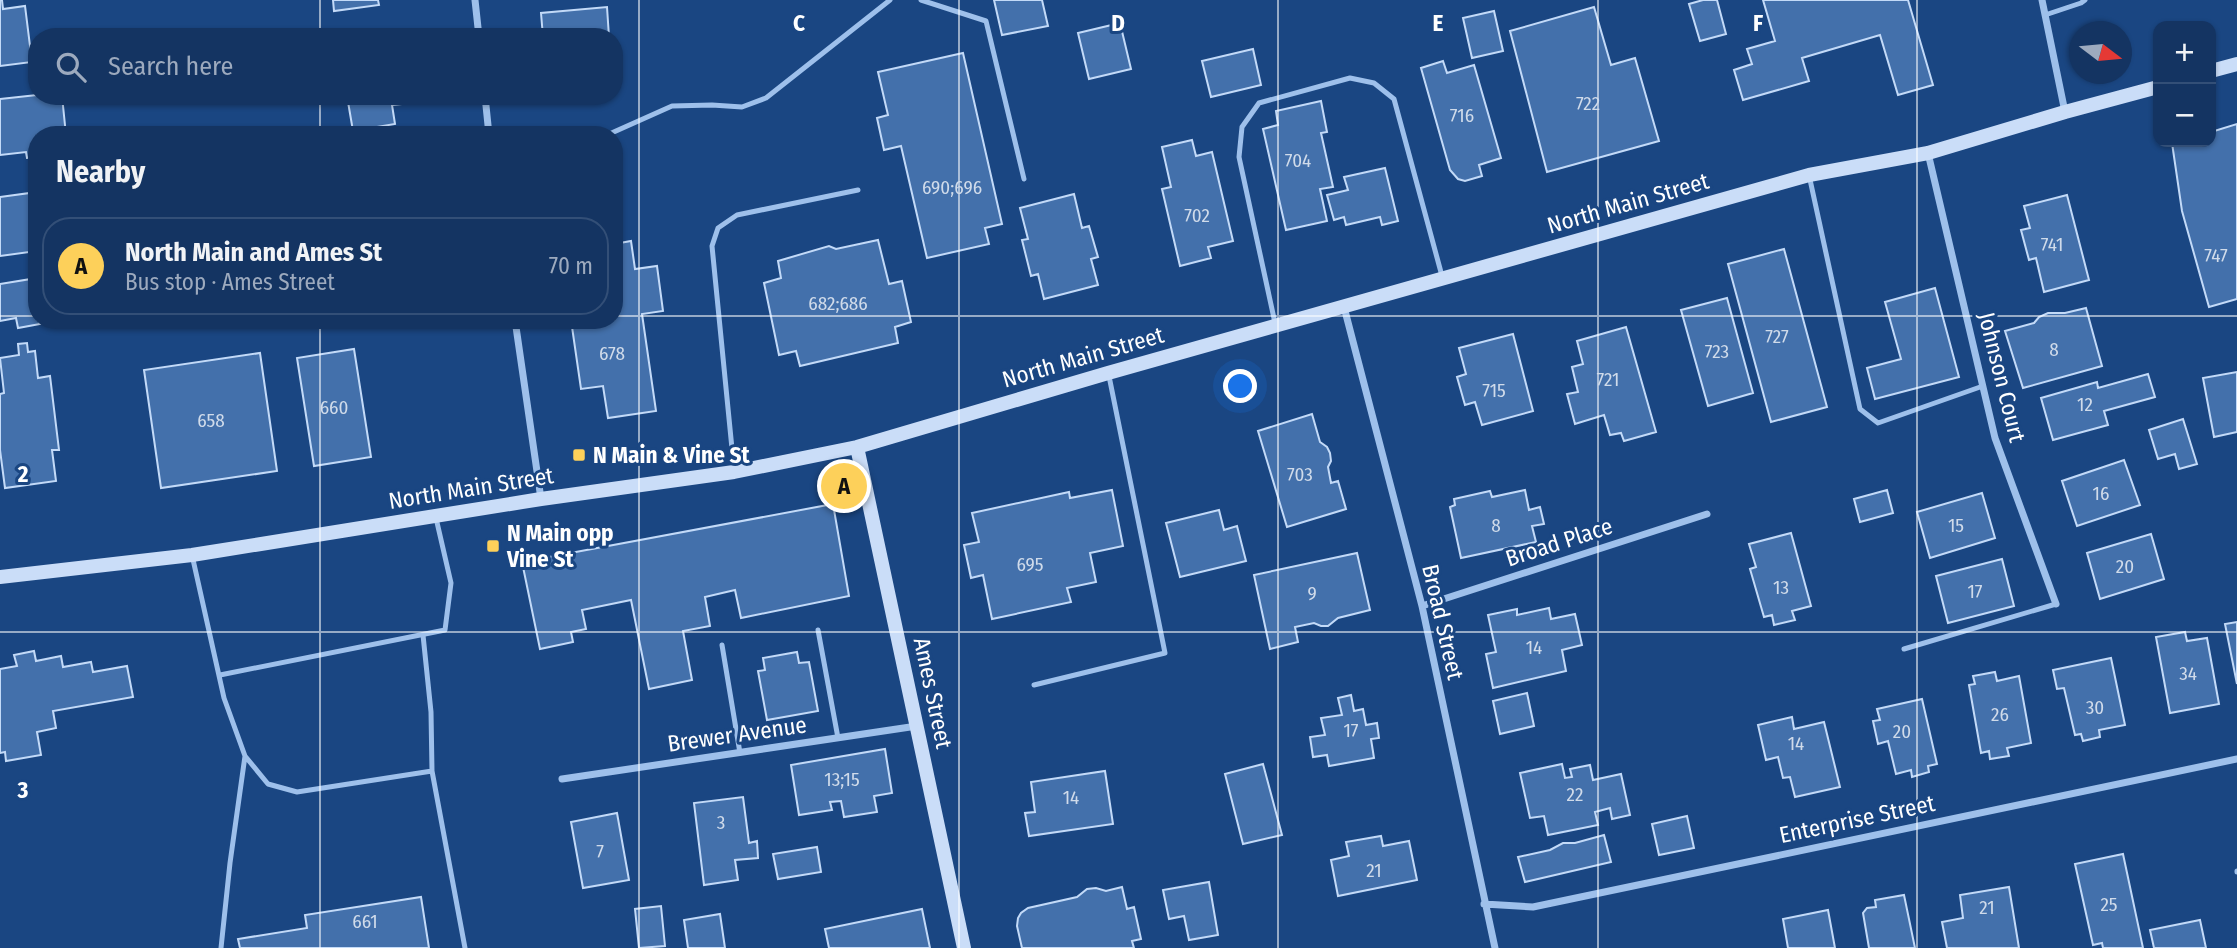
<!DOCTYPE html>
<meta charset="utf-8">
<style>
:root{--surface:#143462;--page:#213f6b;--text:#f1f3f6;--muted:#9daabe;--line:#334f77;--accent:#fdd05a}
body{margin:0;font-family:"Fira Sans Condensed",sans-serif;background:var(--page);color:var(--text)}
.controls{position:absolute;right:21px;top:21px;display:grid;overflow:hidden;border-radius:14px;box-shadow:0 2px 5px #0004}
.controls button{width:63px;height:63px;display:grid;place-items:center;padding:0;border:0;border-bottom:2px solid var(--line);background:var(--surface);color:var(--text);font:35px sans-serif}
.compass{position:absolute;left:2069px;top:21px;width:63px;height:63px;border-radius:50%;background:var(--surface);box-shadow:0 2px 5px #0004;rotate:106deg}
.you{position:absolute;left:1241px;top:387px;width:24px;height:24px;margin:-18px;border:5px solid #fff;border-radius:50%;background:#1a73e8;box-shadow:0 0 0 10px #1a73e833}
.badge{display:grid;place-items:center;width:46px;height:46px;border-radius:50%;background:var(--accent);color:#111;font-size:23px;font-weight:700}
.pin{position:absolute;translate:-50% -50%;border:4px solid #fff;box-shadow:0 2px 7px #0006}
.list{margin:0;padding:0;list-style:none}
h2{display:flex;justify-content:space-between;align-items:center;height:91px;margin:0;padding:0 28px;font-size:30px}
h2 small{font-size:23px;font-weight:400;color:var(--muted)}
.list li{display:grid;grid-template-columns:46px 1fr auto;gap:21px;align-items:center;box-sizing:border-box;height:98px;margin:0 14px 14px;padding:0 14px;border:2px solid var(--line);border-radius:28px}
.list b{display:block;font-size:26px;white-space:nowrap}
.list p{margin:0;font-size:23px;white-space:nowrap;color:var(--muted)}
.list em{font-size:23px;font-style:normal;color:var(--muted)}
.icon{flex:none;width:38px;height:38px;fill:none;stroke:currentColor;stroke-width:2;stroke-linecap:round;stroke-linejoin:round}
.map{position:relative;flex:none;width:2237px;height:948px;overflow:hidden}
.search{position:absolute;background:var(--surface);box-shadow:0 2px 5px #0004;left:28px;top:28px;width:595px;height:77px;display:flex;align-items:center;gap:18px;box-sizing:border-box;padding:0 24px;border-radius:28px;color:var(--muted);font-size:26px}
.panel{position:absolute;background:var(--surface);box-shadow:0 2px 5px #0004;left:28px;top:126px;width:595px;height:203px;border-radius:28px}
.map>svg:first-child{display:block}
</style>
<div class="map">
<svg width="2237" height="948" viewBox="0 0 2237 948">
<rect width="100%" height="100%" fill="#1a4682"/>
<!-- building -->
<path fill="#4370ab" stroke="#c3daf8" stroke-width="2" d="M0,0h2l1,9 22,-3 7,56 -32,4z
M333,0h45l1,5 -45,6z
M994,0h48l6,26 -46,9z
M1703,0h14l9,34 -26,7 -11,-37z
M1763,0h145l25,85 -35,10 -18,-60 -78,23 7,23 -66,19 -9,-30 18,-6 -5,-15 28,-8z
M607,7l2,30h-66l-2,-24z
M1594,7l17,58 24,-7 24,83 -112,31 -37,-141z
M1494,11l9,40 -31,7 -9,-40z
M1120,23l11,46 -42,10 -11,-46z
M1253,49l8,36 -50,12 -9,-36z
M963,53l39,171 -17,4 4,16 -62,14 -26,-112 -17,4 -7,-32 11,-3 -10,-43z
M1443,61l4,12 27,-8 27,93 -22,7 3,11 -17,5 -7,-2 -8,-9 -29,-102z
M37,95l25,1 4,39h-29v22l-10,1 -1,-6 -26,3v-56z
M347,96h53l1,8 -9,1 3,19 -42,7z
M1321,101l6,31 -6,1 12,54 -13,2 7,32 -41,9 -23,-101 15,-4 -2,-14z
M2237,124v175l-28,8 -27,-96 -10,-68 39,-1v-10z
M1192,140l4,16 16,-4 21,89 -25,6 3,11 -31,8 -18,-77 9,-2 -9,-40z
M1385,168l13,53 -16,4 -2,-8 -34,8 -2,-8 -10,3 -7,-25 21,-5 -4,-13z
M30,193l7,58 -37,5v-59z
M1074,194l8,34 7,-2 9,31 -7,2 7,26 -54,14 -6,-25 -7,2 -9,-36 6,-1 -8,-31z
M2067,195l22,85 -45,12 -8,-34 -7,2 -8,-30 9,-2 -6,-22z
M878,240l11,44 13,-3 9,41 -16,5 3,16 -98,23 -4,-15 -17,4 -15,-72 17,-5 -3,-17 51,-15 7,3z
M631,241l4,28 22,-3 6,45 -21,3 14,97 -48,7 -5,-32 -22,3 -10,-69h43v-76z
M1784,249l43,158 -56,15 -43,-158z
M31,279l6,28v13h2l1,4 -22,4 -2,-10 -16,3v-37z
M1935,288l24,89 -84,22 -8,-31 34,-9 -16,-57z
M1727,298l26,95 -45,13 -27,-96z
M2086,308l16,58 -79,22 -18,-57 29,-8 5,-6 9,-4h17z
M1626,327l30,105 -32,9 -3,-8 -11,2 -6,-20 -29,9 -8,-30 11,-2 -6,-25 11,-3 -6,-23z
M1513,334l20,77 -51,14 -7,-23 -10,3 -8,-28 9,-3 -7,-26z
M27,343l1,9 7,-1 3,27 12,-2 9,74h-7l4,31 -51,7 -5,-38v-56l4,-1 -4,-35 19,-3 -1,-11z
M354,349l17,108 -57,9 -17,-108z
M260,353l17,118 -116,17 -17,-118z
M2237,372v60l-23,5 -11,-59z
M2148,374l7,23 -51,14 4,14 -55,15 -12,-42 56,-16 1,6z
M1312,414l8,28 7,5 3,6 1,8 -3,6 3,16 7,-2 8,28 -59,18 -29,-96z
M2183,419l14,45 -18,5 -4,-15 -17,5 -9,-29z
M2124,460l16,45 -63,21 -15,-45z
M1112,490l11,56 -33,7 6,29 -29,6 4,14 -79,17 -9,-44 -12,3 -7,-33 15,-3 -7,-29 97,-21 1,6z
M1525,490l4,20 11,-3 4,17 -12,2 4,16 -75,16 -11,-51 5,-2 -1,-6 36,-8 2,6z
M1887,490l6,23 -33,9 -6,-23z
M1982,493l13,45 -65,20 -13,-46z
M833,504l16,92 -108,22 -6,-28 -30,7 5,29 -27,5 9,49 -43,9 -18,-89 -49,10 4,19 -15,3 2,10 -33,7 -18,-87z
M1219,510l5,20 13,-4 9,35 -66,16 -14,-54z
M1791,533l20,73 -19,5 3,9 -21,5 -2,-10 -8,2 -14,-48 6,-2 -7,-23z
M2151,534l13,45 -64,20 -13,-46z
M1357,553l13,57 -32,8 -10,8h-7l-7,-3 -19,4 3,15 -28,7 -16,-74z
M2002,559l12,47 -66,17 -12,-47z
M1549,608l2,11 24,-5 7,31 -20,5 4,21 -73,17 -7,-34 10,-2 -8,-37 29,-6v6z
M2237,622v62l-12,-60z
M2185,632l2,9 20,-3 12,66 -49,9 -14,-76z
M34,651l2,10 25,-5 2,11 28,-5 2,10 34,-6 6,31 -80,14 3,17 -19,4 4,23 -35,6 -1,-9 -5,1v-84l17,-3 -3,-11z
M797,652l2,11 10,-1 9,49 -51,9 -9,-49 7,-1 -2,-12z
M2111,658l14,67 -26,5 1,7 -17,4 -2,-7 -6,1 -11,-47 -7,1 -4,-19z
M1995,672l2,9 22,-5 12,67 -24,5 2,8 -19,3 -1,-8 -8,2 -12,-68 6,-1 -2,-8z
M1527,693l7,33 -34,8 -7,-33z
M1351,695l3,16 9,-2 3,16 11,-2 2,15 -8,1 3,19 -45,8 -2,-11 -14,2 -3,-20 15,-2 -4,-17 21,-3 -4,-17z
M1922,699l15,65 -9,2 1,6 -17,5 -1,-7 -15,4 -8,-33 -10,3 -5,-23 7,-1 -3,-11z
M1792,717l2,12 30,-7 16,65 -45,10 -5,-20 -7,1 -5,-21 -12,3 -8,-35z
M885,749l7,44 -18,3 3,16 -33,5 -3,-16 -11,1 2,8 -33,5 -8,-50z
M1263,764l19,71 -39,9 -18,-70z
M1562,764l3,14 7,-1 -2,-8 20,-4 3,15 28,-6 9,41 -18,4 -2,-11 -15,4 3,13 -50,10 -4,-19 -14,2 -10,-45z
M1105,771l8,53 -84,12 -4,-23 10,-1 -4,-30z
M743,797l6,46 8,-2 1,17 -23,2 3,20 -34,5 -10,-82z
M617,813l12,67 -46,8 -12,-66z
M1687,816l7,32 -35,7 -7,-31z
M1604,835l7,27 -86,20 -7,-25 32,-7 13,-7h12z
M1381,836l2,10 26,-5 8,39 -79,16 -7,-36 18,-4 -3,-14z
M817,847l4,25 -43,7 -5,-25z
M2123,854l20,94h-40l-1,-5 -9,2 -18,-81z
M1209,882l9,53 -29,5 -5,-24 -15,3 -6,-29z
M1122,887l5,22 7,-2 7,32 -9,2 2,7h-112l-5,-22 1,-8 3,-5 7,-5 49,-11 10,-8 9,-1 10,3z
M2009,887l10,61h-72l-5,-26 21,-4 -3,-23z
M1904,895l11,53h-46l-6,-35 4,-5 9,-1 -1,-7z
M421,897l8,51h-189l-2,-9 69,-11 -2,-13z
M661,906l4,40 -26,2 -4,-39z
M922,909l8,39h-101l-4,-19z
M1828,910l7,38h-47l-5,-29z
M720,914l5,34h-37l-4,-28z
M2200,920l6,28h-52l-4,-18z"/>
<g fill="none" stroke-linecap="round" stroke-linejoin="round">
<!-- lane -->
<path stroke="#9ec0eb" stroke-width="5" d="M921,0l65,21 38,158
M2045,15l36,-12 4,-3
M607,135l65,-29 40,-1 30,2 24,-9 124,-98
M1809,175l51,234 18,14 105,-37
M1275,323l-36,-166 3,-30 17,-24 91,-25 24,5 20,16 48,177
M734,469l-22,-223 6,-18 19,-13 121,-25
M192,555l32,143 21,58 23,28 29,8 135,-21
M818,630l20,108
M423,635l8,77 1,59 33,177
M722,645l18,108
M1904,649l152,-45
M220,675l225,-45 6,-47 -15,-65
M1034,685l131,-32 -56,-277
M2237,872v-1
M221,948l9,-85 15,-107"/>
<!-- street -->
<path stroke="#9ec0eb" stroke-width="7" d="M475,0l4,37
M2042,0l23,112
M485,96l4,39
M1928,153l67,285 61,166
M1344,307l78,299 73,342
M515,320l26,179
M1422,606l285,-92
M562,779l355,-53
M1484,904l49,3 704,-148"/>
<!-- secondary -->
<path stroke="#caddf8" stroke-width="14" d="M2211,71l26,-7
M857,447l107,501
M0,577l192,-22 349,-56 193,-27 123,-25 251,-74 701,-198 119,-22 137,-41 93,-25"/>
</g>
<!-- grid -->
<path fill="none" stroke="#fff" stroke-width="2" stroke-opacity="0.55" d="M320,0v37M639,0v948M959,0v948M1278,0v948M1598,0v948M1917,0v948M320,96v39M0,316h37M614,316h1623M320,320v628M0,632h2237"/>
<!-- markers -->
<g fill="#fdd05a" stroke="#1a4682" stroke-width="2.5">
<rect x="572" y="448" width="14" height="14" rx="3.5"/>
<rect x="486" y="539" width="14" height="14" rx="3.5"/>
</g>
<g text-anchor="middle" stroke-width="6" stroke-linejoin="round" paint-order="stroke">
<!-- number labels -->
<g font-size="19" fill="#d0dbea">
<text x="1588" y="110">722</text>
<text x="1462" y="122">716</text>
<text x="1298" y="167">704</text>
<text x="952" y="194">690;696</text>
<text x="1197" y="222">702</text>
<text x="2052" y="251">741</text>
<text x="2216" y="262">747</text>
<text x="838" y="310">682;686</text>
<text x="1777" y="343">727</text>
<text x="2054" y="356">8</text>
<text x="1717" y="358">723</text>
<text x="612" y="360">678</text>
<text x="1608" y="386">721</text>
<text x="1494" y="397">715</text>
<text x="2085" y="411">12</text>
<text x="334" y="414">660</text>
<text x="211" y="427">658</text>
<text x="1300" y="481">703</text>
<text x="2101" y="500">16</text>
<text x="1496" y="532">8</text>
<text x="1956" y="532">15</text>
<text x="1030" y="571">695</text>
<text x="2125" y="573">20</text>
<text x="1781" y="594">13</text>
<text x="1975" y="598">17</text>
<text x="1312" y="600">9</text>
<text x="1534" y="654">14</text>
<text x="2188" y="680">34</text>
<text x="2095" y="714">30</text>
<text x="2000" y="721">26</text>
<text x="1351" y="737">17</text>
<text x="1902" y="738">20</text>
<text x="1796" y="750">14</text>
<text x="842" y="786">13;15</text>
<text x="1575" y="801">22</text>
<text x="1071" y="804">14</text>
<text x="721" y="829">3</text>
<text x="600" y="858">7</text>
<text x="1374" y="877">21</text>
<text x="2109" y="911">25</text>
<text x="1987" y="914">21</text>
<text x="365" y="928">661</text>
</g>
<!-- street labels -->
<g font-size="23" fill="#fff" stroke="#1a4682">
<text transform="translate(1628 203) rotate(-16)" y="8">North Main Street</text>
<text transform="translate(1083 357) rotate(-16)" y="8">North Main Street</text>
<text transform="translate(2002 377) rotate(76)" y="8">Johnson Court</text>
<text transform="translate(471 488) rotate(-9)" y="8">North Main Street</text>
<text transform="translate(1559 542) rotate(-18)" y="8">Broad Place</text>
<text transform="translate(1443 622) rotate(77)" y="8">Broad Street</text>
<text transform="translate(933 693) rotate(78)" y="8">Ames Street</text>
<text transform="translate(737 734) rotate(-8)" y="8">Brewer Avenue</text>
<text transform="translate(1857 819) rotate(-12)" y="8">Enterprise Street</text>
</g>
<!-- poi labels -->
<g font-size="23" font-weight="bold" fill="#fff" stroke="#1a4682" text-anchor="start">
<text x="593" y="463">N Main &amp; Vine St</text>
<text x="507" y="541">N Main opp<tspan x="507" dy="26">Vine St</tspan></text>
</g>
</g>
<g font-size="23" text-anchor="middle" font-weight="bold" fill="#fff" stroke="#1a4682" stroke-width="6" stroke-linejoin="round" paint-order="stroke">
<text x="799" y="31">C</text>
<text x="1118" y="31">D</text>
<text x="1438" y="31">E</text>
<text x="1758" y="31">F</text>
<text x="23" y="482">2</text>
<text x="23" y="798">3</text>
</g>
</svg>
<div class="controls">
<button>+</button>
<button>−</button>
</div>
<svg class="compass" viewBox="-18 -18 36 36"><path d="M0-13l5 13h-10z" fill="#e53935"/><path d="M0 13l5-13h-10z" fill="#9daabe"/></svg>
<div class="you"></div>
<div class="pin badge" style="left:844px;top:486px">A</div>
<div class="search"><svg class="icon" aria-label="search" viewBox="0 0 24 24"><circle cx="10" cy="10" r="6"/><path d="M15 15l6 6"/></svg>Search here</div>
<section class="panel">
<h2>Nearby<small></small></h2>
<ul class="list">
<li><span class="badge">A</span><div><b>North Main and Ames St</b><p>Bus stop · Ames Street</p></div><em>70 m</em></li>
</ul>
</section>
</div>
